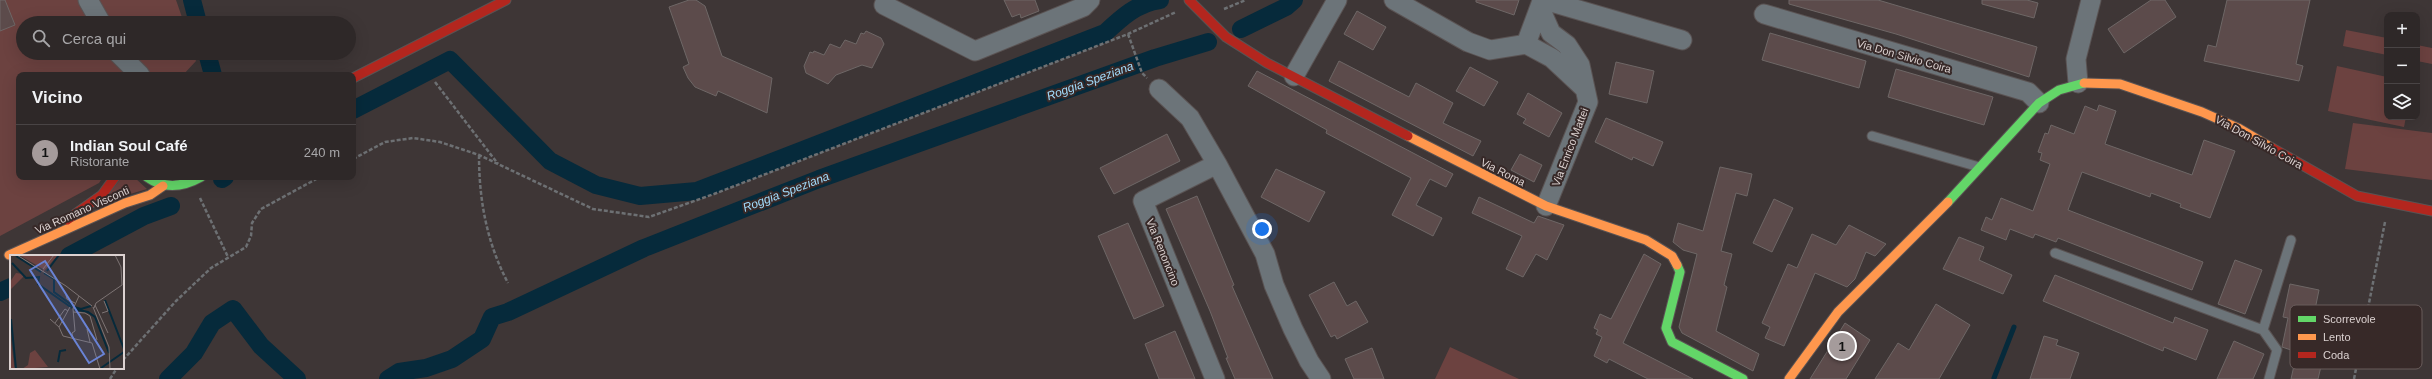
<!DOCTYPE html>
<html lang="it">
<meta charset="utf-8">
<style>
:root{--surface:#2e2828;--page:#3a3434;--text:#f1f3f6;--muted:#a7a6a8;--line:#494445;--accent:#a59b9b}
body{margin:0;font-family:Helvetica,sans-serif;background:var(--page);color:var(--text)}
.controls{position:absolute;right:12px;top:12px;display:grid;overflow:hidden;border-radius:8px;box-shadow:0 4px 16px #0002}
.controls button{width:36px;height:36px;display:grid;place-items:center;padding:0;border:0;border-bottom:1px solid var(--line);background:var(--surface);color:var(--text);font:20px sans-serif}
.you{position:absolute;left:1262px;top:229px;width:14px;height:14px;margin:-10px;border:3px solid #fff;border-radius:50%;background:#1a73e8;box-shadow:0 0 0 6px #1a73e833}
.badge{display:grid;place-items:center;width:26px;height:26px;border-radius:50%;background:var(--accent);color:#111;font-size:13px;font-weight:700}
.pin{position:absolute;translate:-50% -50%;border:2px solid #fff;box-shadow:0 1px 4px #0006}
.list{margin:0;padding:0;list-style:none}
h2{display:flex;justify-content:space-between;align-items:center;height:52px;margin:0;padding:0 16px;font-size:17px}
h2 small{font-size:13px;font-weight:400;color:var(--muted)}
.list li{display:grid;grid-template-columns:26px 1fr auto;gap:12px;align-items:center;box-sizing:border-box;height:56px;padding:0 16px;border-top:1px solid var(--line)}
.list b{display:block;font-size:15px;white-space:nowrap}
.list p{margin:0;font-size:13px;white-space:nowrap;color:var(--muted)}
.list em{font-size:13px;font-style:normal;color:var(--muted)}
.icon{flex:none;width:22px;height:22px;fill:none;stroke:currentColor;stroke-width:2;stroke-linecap:round;stroke-linejoin:round}
.map{position:relative;flex:none;width:2432px;height:379px;overflow:hidden}
.search{position:absolute;background:var(--surface);box-shadow:0 4px 16px #0002;left:16px;top:16px;width:340px;height:44px;display:flex;align-items:center;gap:10px;box-sizing:border-box;padding:0 14px;border-radius:22px;color:var(--muted);font-size:15px}
.panel{position:absolute;background:var(--surface);box-shadow:0 4px 16px #0002;left:16px;top:72px;width:340px;height:108px;border-radius:8px}
.map>svg:first-child{display:block}
</style>
<div class="map">
<svg width="2432" height="379" viewBox="0 0 2432 379">
<rect width="100%" height="100%" fill="#3e3636"/>
<!-- green -->
<path fill="#6c4240" d="M0,0h176l8,23h-161v30h170l3,8 -13,14h-164v102h84l-4,6 -99,53z
M2346,30l41,8v17l-44,-9z
M2417,45l15,3v16l-15,-3z
M2337,66l50,11v40h19l-2,10 -76,-16z
M2353,123l79,10v47l-87,-11z
M122,177h12l13,12 -44,13z
M1450,347l69,32h-84z"/>
<g fill="none" stroke-linecap="round" stroke-linejoin="round">
<!-- stream -->
<path stroke="#062a3b" stroke-width="5" d="M1994,378l20,-51"/>
<!-- canal -->
<path stroke="#062a3b" stroke-width="18" d="M192,0l6,23
M1241,29l45,-22 8,-7
M207,53l6,22
M353,110l97,-50 100,101 46,24 44,11 57,-5 408,-158c16,-15 32,-30 55,-33
M222,179l3,-2
M69,256l75,-40 27,-10
M0,292l11,-5
M168,379l26,-26 18,-30 21,-14 28,37 36,33
M388,379l11,-7 27,-4 26,-9 30,-20 10,-22 16,-5 136,-64 175,-69 336,-121 53,-16"/>
</g>
<!-- building -->
<path fill="#5c4b4b" stroke="#6e6766" d="M0,0h5l10,25 -15,6z
M689,0h7l9,6 17,50 50,22 -5,35 -49,-22 -2,5 -21,-9 -7,-9 -5,-11 6,-3 -20,-57z
M1004,0h31l4,11 -18,7 -1,-4 -8,3z
M1476,0h43l-5,15 -38,-13z
M1789,0h89l159,47 -8,30 -133,-43 -107,-30z
M1982,0h45l11,3 -4,15 -52,-14z
M2151,0h14l11,17 -52,36 -16,-24z
M2227,0h83l-14,64 7,2 -4,15 -95,-20 4,-16 8,2z
M1357,11l29,16 -13,23 -29,-16z
M866,31l15,7 3,6 -12,24 -10,-3 -26,10 -8,9 -22,-11 -2,-7 6,-14 3,1 1,-2 10,4 6,-11 10,4 5,-8 11,4 5,-11 3,1z
M1770,33l96,28 -7,27 -97,-28z
M1339,61l70,36 7,-14 37,20 -10,20 38,18 -8,15 -144,-75z
M1616,62l38,9 -7,32 -38,-9z
M1470,67l28,15 -14,24 -28,-15z
M1896,69l97,28 -9,28 -96,-28z
M1257,71l196,103 -7,13 -16,-8 -14,26 26,13 -9,18 -41,-21 19,-37 -85,-45 1,-3 -79,-44z
M1528,93l34,20 -13,24 -26,-14 3,-4 -9,-5z
M2099,105l17,6 -11,33 87,31 12,-35 31,11 -25,67 -30,-11 1,-3 -30,-11 -1,4 -68,-25 -14,38 135,52 -11,28 -134,-52 -2,4 -21,-8 -2,4 -23,-9 -4,11 -25,-10 5,-13 6,3 9,-22 32,13 17,-47 -10,-4 2,-7 -4,-1 7,-19 3,1 3,-9 23,9 11,-28 12,5z
M1606,118l57,24 -10,24 -20,-9 -1,3 -37,-18z
M1167,134l13,27 -66,33 -14,-26z
M1520,154l22,11 -8,17 -23,-12z
M1720,167l32,7 -5,22 -11,-3 -15,58 11,3 -8,31 3,2 -11,44 43,23 -6,17 -71,-38 -3,-6 18,-73 -14,-4 -10,-8 5,-19 25,8z
M1276,169l49,23 -16,30 -48,-25z
M1197,196l37,89 -2,1 41,93h-38l-9,-21h2l-18,-47 -44,-102z
M1479,197l55,26 4,-7 26,9 -17,35 -11,-6 -13,23 -17,-8 16,-33 -50,-23z
M1774,199l19,9 -21,44 -19,-9z
M1128,223l36,83 -30,13 -36,-83z
M1849,225l37,19 -11,12 -9,-4 -11,27 -8,8 -32,-14 -31,73 -19,-8 5,-11 -8,-4 26,-59 9,4 15,-34 24,11z
M1959,237l25,10 -5,13 33,15 -9,19 -60,-25z
M1644,254l17,10 -38,79 70,36h-45l-39,-20 -2,4 -13,-7 8,-19 -6,-3 2,-4 -4,-2 6,-14 11,5z
M2235,260l27,10 -17,44 -27,-10z
M2055,275l118,48 2,-6 33,13 -12,30 -32,-13 -1,4 -120,-50z
M1334,282l13,24 9,-5 12,21 -31,17 -2,-4 -4,2 -22,-42z
M2290,284l29,6 -7,34h4l-7,31 14,3 -5,21h-27l6,-27 -15,-5 6,-29 -5,-1z
M1936,304l34,21 -31,54h-64l23,-36 11,7z
M1845,323l25,17 -24,39h-36z
M1175,331l20,48h-36l-14,-35z
M2044,336l14,4 -2,5 23,8 -9,26h-40z
M2234,341l30,13 -11,25h-36z
M1372,348l12,31h-30l-9,-20z"/>
<g fill="none" stroke-linecap="round" stroke-linejoin="round">
<defs>
<path id="lane" d="M1872,136l107,31
M2055,253l208,77
M2269,379l8,-29 -14,-20 28,-90"/>
<path id="street" d="M88,0l13,23
M1394,0l74,42 22,8 36,-6 16,-43
M1544,0l138,40
M884,5l91,46 108,-44 7,-7
M1540,8l11,25 16,12 13,20 8,37 -42,104
M1764,14l264,78 11,11
M1526,44l26,14 31,29
M118,53l22,22
M1294,76l43,-76
M2078,83l-2,-24 15,-59
M1159,89l31,29 27,46 48,90 9,31 19,44 16,32 12,18
M1215,379l-72,-178 74,-37"/>
<path id="fast" d="M147,177c18,13 36,10 54,0
M1948,202l91,-99 20,-13 25,-7
M1677,265l3,7 -14,56 6,14 71,37"/>
<path id="slow" d="M2084,83l36,1 82,28 36,16 34,20
M1408,136l138,70 100,34 26,16 5,9
M9,255l116,-52 25,-8 13,-9
M1789,379l49,-67 110,-110"/>
<path id="jam" d="M1189,0l37,37 41,26 141,73
M353,78l153,-78
M2272,148l85,48 75,15
M67,220l35,-25 13,-18"/>
</defs>
<!-- lane casing -->
<use href="#lane" stroke="#5a5353" stroke-width="11"/>
<!-- street casing -->
<use href="#street" stroke="#5a5353" stroke-width="21"/>
<!-- fast casing -->
<use href="#fast" stroke="#5a5353" stroke-width="11"/>
<!-- slow casing -->
<use href="#slow" stroke="#5a5353" stroke-width="11"/>
<!-- jam casing -->
<use href="#jam" stroke="#5a5353" stroke-width="11"/>
<!-- path -->
<path stroke="#6d7073" stroke-width="2.5" stroke-dasharray="4 2" stroke-linecap="butt" d="M1224,9l22,-9
M1128,34l14,39 5,5
M435,82l63,82
M479,155c0,46 8,88 29,128
M353,159l32,-17 28,-4 27,4 39,13 114,54 56,8 65,-23 414,-160 48,-22
M200,198l28,59
M123,360l53,-59 35,-33 35,-21 5,-11 1,-13 9,-14 59,-32
M110,379l7,-11
M2354,379l31,-157"/>
<!-- lane -->
<use href="#lane" stroke="#6c7479" stroke-width="9"/>
<!-- street -->
<use href="#street" stroke="#6c7479" stroke-width="19"/>
<!-- fast -->
<use href="#fast" stroke="#63d668" stroke-width="9"/>
<!-- slow -->
<use href="#slow" stroke="#ff974d" stroke-width="9"/>
<!-- jam -->
<use href="#jam" stroke="#b3261e" stroke-width="9"/>
</g>
<g text-anchor="middle" stroke-width="4" stroke-linejoin="round" paint-order="stroke">
<!-- street labels -->
<g font-size="11" fill="#dcd2d1" stroke="#372928">
<text transform="translate(1904 56) rotate(16)" y="4">Via Don Silvio Coira</text>
<text transform="translate(2259 142) rotate(29)" y="4">Via Don Silvio Coira</text>
<text transform="translate(1570 147) rotate(-69)" y="4">Via Enrico Mattei</text>
<text transform="translate(1503 172) rotate(27)" y="4">Via Roma</text>
<text transform="translate(82 210) rotate(-24)" y="4">Via Romano Visconti</text>
<text transform="translate(1163 252) rotate(68)" y="4">Via Renoncino</text>
</g>
<!-- water labels -->
<g font-size="12" font-style="italic" fill="#a2ddfd" stroke="#372928">
<text transform="translate(1090 81) rotate(-20)" y="4">Roggia Speziana</text>
<text transform="translate(786 192) rotate(-21)" y="4">Roggia Speziana</text>
</g>
</g>
<!-- overview -->
<g transform="translate(10 255)">
<rect width="114" height="114" fill="#3e3636"/>
<path d="M9,0h39l-15,17v-3zM6,18l7,1v3l-13,13v-8zM0,76l4,34 1,4h-5zM25,95l13,17 -26,2 6,-4 2,-12z" fill="#6c4240"/>
<path fill="none" stroke="#062a3b" stroke-width="2" d="M6,1l25,16M2,8l14,15 13,-1 -1,7 34,24M37,16l12,-16M34,18l10,6v13l19,14M95,45l19,49M64,52l7,2 10,-3M64,54l14,3 7,5 14,36M1,64l5,50M48,107l2,-11 6,-1M91,113l23,-16"/>
<path fill="none" stroke="#7d7474" stroke-width="1" d="M7,0l49,31 26,20M33,14l11,-14M56,40l1,4 8,4M85,50l13,28M83,52l16,40 1,22M84,53l2,-5 26,-18 -1,-18 -6,-12M63,57l12,1 5,3 7,24M92,58l6,-2 -4,-10M40,64l9,8 4,9 29,7 8,26M45,68l10,-14 3,2M49,72l11,-20M77,74l3,13M63,84l-1,-6 3,-2 -2,-22 6,-13"/>
<path fill="#6983d5" fill-opacity="0.15" stroke="#6983d5" stroke-width="2" d="M35,6l59,93 -15,9 -59,-93z"/>
<rect width="114" height="114" fill="none" stroke="#dcd2d1" stroke-width="2"/>
</g>
<!-- legend -->
<rect x="2290" y="305" width="132" height="64" rx="6" fill="#372928" stroke="#695c5b" stroke-width="1"/>
<rect x="2298" y="316" width="18" height="6" fill="#63d668"/>
<rect x="2298" y="334" width="18" height="6" fill="#ff974d"/>
<rect x="2298" y="352" width="18" height="6" fill="#b3261e"/>
<g font-size="11" fill="#dcd2d1">
<text x="2323" y="323">Scorrevole</text>
<text x="2323" y="341">Lento</text>
<text x="2323" y="359">Coda</text>
</g>
</svg>
<div class="controls">
<button>+</button>
<button>−</button>
<button><svg class="icon" aria-label="layers" viewBox="0 0 24 24"><path d="M12 4l9 5-9 5-9-5zM3 14l9 5 9-5"/></svg></button>
</div>
<div class="you"></div>
<div class="pin badge" style="left:1842px;top:346px">1</div>
<div class="search"><svg class="icon" aria-label="search" viewBox="0 0 24 24"><circle cx="10" cy="10" r="6"/><path d="M15 15l6 6"/></svg>Cerca qui</div>
<section class="panel">
<h2>Vicino<small></small></h2>
<ul class="list">
<li><span class="badge">1</span><div><b>Indian Soul Café</b><p>Ristorante</p></div><em>240 m</em></li>
</ul>
</section>
</div>
